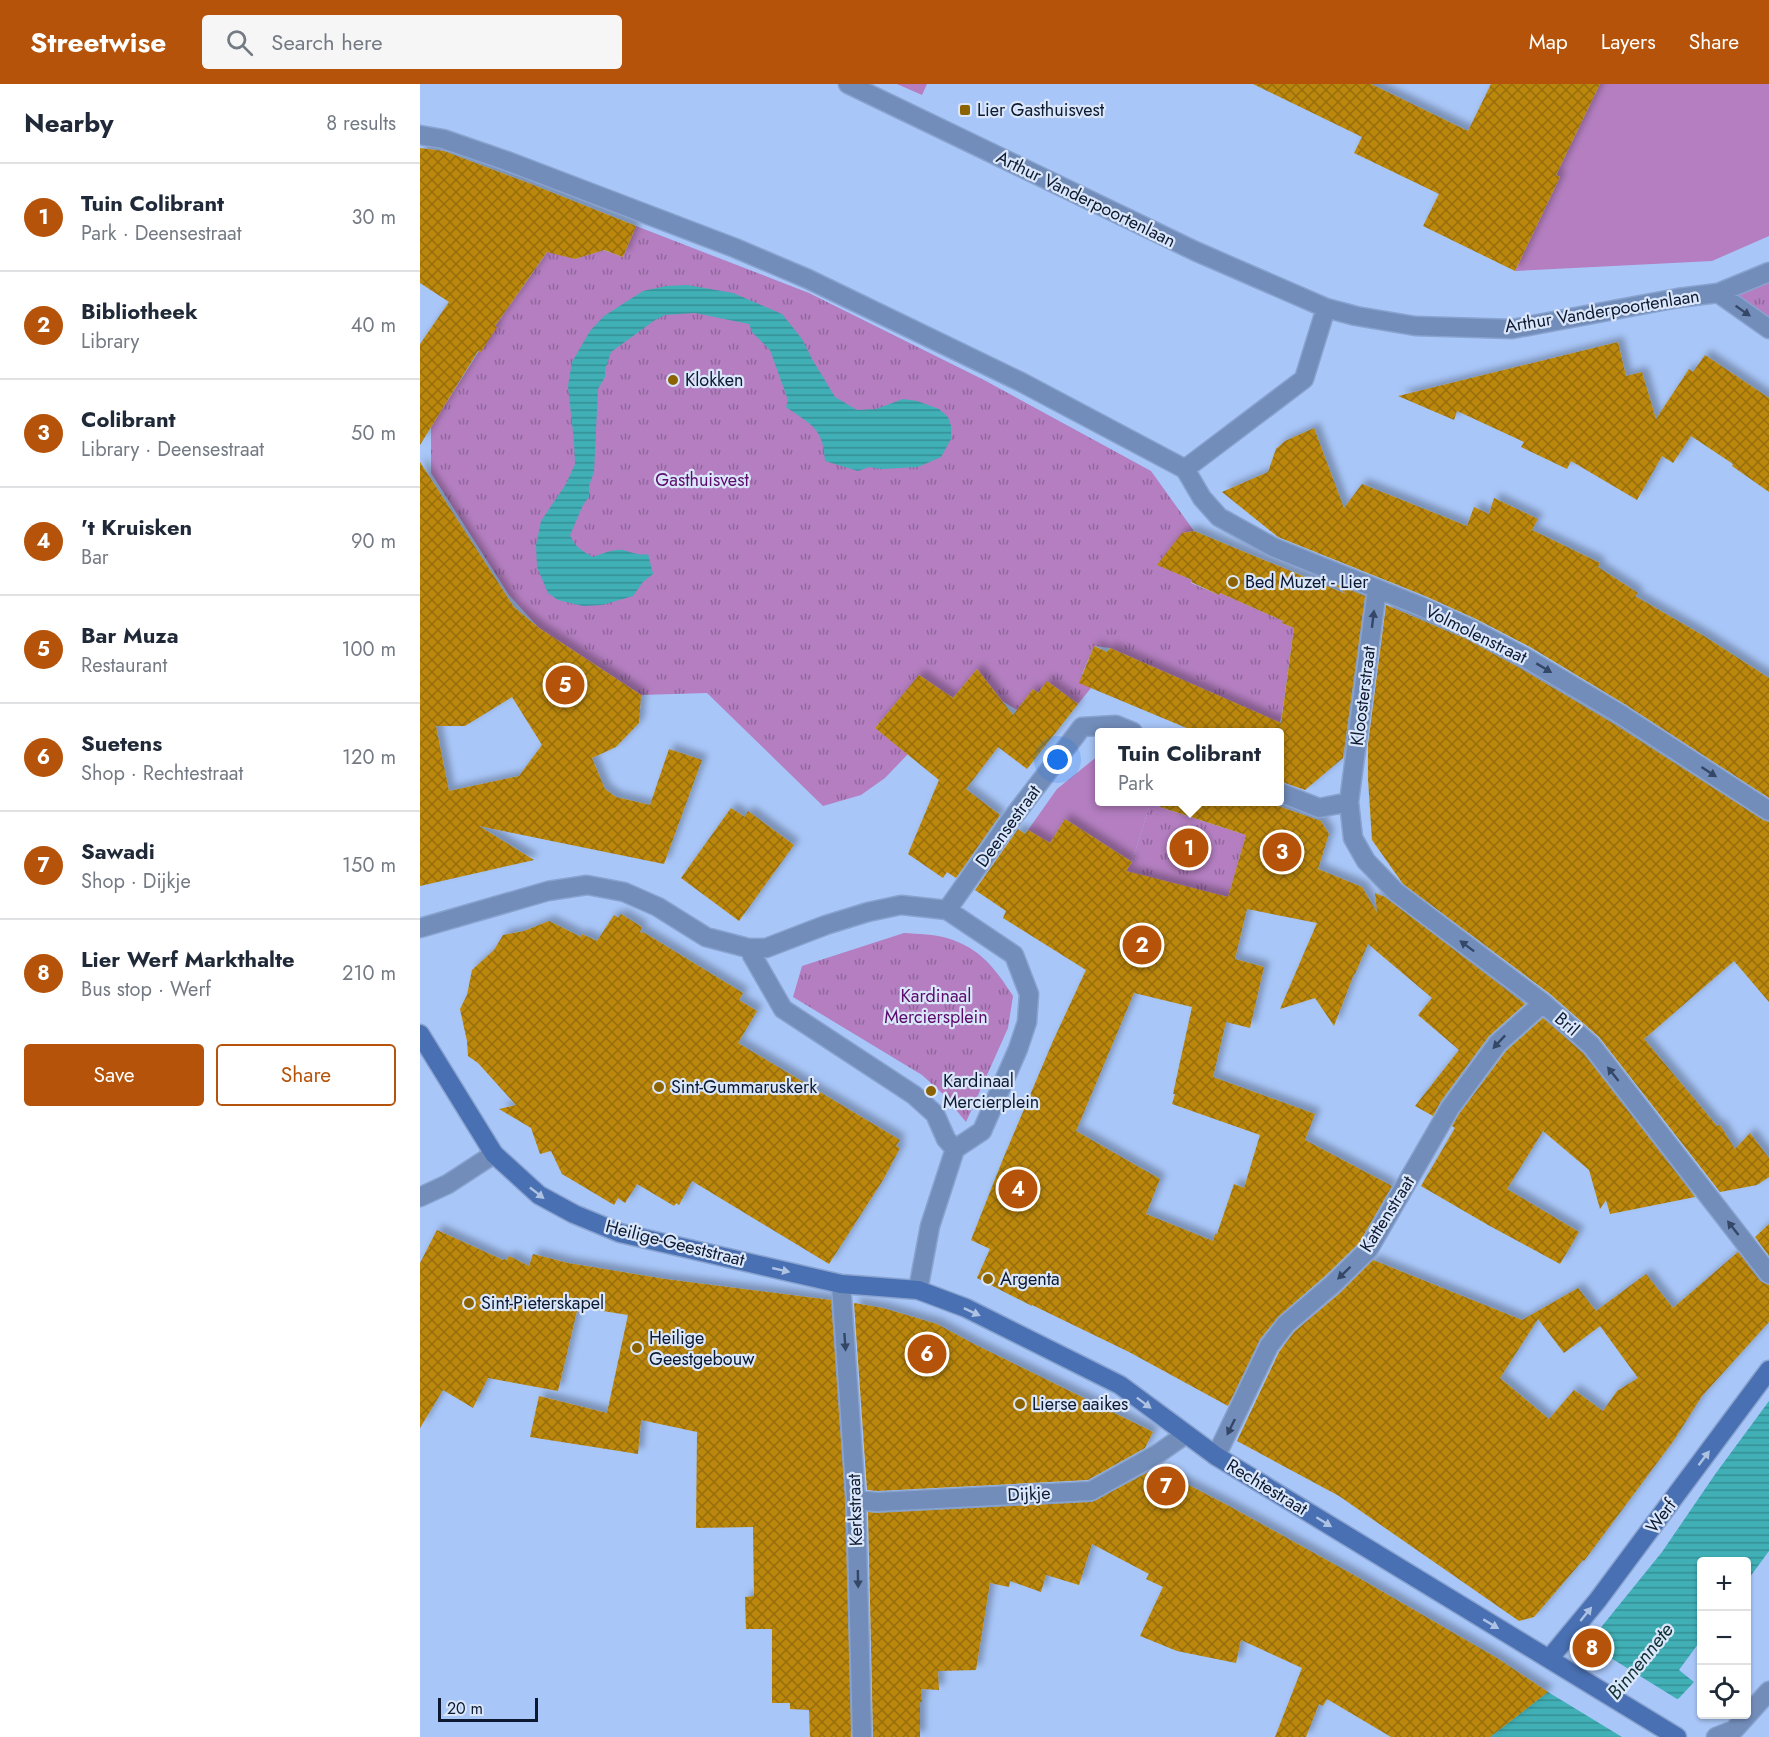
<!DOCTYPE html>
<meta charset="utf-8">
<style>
:root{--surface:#fff;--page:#f6f6f7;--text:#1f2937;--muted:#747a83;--line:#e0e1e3;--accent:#b45309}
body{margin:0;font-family:Jost,sans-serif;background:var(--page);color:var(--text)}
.controls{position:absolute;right:18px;bottom:18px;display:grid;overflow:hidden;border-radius:6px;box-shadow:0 2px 4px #0004}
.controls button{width:54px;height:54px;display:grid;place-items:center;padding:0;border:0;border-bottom:2px solid var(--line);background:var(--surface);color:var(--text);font:30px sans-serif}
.scale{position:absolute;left:18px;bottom:15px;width:100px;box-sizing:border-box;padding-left:6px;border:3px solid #0c1930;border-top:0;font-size:16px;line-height:21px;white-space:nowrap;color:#0c1930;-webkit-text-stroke:4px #dae6fa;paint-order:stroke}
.you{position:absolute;left:638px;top:676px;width:21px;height:21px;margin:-15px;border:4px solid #fff;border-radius:50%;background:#1a73e8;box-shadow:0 0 0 9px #1a73e833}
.badge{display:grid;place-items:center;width:39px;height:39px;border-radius:50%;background:var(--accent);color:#fff;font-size:20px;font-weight:700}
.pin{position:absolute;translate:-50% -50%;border:3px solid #fff;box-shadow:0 2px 6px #0006}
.popup{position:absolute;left:675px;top:644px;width:189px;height:78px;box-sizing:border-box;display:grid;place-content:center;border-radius:6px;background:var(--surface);filter:drop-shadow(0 2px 4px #0005);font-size:20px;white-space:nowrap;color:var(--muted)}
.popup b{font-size:22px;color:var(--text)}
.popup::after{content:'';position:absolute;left:50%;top:100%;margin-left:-12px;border:12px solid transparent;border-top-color:var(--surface)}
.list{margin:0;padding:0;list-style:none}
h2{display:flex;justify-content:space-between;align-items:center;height:78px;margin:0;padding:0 24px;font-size:26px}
h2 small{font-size:20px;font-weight:400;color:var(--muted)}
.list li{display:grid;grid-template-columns:39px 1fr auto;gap:18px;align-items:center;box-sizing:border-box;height:108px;padding:0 24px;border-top:2px solid var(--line)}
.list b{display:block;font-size:22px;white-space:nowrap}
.list p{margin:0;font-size:20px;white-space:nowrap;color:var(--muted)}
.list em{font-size:20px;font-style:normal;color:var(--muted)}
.actions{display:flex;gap:12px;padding:18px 24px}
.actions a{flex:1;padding:14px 0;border:2px solid var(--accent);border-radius:6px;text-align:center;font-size:21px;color:var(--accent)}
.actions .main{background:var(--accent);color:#fff}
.icon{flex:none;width:33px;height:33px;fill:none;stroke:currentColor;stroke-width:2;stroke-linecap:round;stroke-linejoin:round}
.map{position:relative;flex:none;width:1349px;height:1653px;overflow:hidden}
header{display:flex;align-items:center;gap:36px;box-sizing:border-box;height:84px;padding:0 30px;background:var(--accent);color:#fff}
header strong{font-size:28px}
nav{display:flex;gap:33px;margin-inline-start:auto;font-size:21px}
.search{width:420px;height:54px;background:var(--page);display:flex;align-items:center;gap:15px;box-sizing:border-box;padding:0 21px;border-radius:6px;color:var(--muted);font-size:22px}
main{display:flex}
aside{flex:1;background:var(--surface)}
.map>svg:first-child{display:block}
</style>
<header>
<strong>Streetwise</strong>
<div class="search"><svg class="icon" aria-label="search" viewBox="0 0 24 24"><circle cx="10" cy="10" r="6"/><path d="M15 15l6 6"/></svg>Search here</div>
<nav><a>Map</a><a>Layers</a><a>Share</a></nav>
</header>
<main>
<aside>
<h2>Nearby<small>8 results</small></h2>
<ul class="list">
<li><span class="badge">1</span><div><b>Tuin Colibrant</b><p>Park · Deensestraat</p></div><em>30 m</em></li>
<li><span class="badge">2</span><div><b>Bibliotheek</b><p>Library</p></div><em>40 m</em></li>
<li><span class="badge">3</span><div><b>Colibrant</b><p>Library · Deensestraat</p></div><em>50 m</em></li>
<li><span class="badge">4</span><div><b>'t Kruisken</b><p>Bar</p></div><em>90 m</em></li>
<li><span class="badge">5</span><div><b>Bar Muza</b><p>Restaurant</p></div><em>100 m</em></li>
<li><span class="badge">6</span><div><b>Suetens</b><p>Shop · Rechtestraat</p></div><em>120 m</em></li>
<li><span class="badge">7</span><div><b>Sawadi</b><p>Shop · Dijkje</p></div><em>150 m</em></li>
<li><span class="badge">8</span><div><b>Lier Werf Markthalte</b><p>Bus stop · Werf</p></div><em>210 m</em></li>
</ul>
<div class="actions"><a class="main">Save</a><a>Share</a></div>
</aside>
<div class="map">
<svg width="1349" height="1653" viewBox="0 0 1349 1653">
<defs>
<pattern id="park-tufts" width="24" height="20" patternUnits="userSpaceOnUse" patternTransform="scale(1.5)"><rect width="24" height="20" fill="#b47ec0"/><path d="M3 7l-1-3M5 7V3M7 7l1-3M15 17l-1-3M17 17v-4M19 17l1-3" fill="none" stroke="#91669c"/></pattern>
<pattern id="water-rules" width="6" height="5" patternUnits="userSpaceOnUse" patternTransform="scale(1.5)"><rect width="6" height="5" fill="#40b0b6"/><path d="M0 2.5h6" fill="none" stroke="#348e94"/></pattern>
<pattern id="building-cross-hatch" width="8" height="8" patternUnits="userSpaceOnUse" patternTransform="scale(1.5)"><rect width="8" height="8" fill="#bb8710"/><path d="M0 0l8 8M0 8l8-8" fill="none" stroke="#966e10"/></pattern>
<filter id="shadow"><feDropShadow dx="5.5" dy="-5.5" stdDeviation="3" flood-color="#0004"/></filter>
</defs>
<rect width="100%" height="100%" fill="#a8c6f8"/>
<!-- park -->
<path fill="url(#park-tufts)" d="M216,142l173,67 175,87 167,91 43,60 -12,2 -24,32 34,15 -1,3 28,12 1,-2 63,28 -1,2 12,5 -12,86 -2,8 -4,6 -30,-20 -136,-60 -16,-2 -12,28 12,5 -3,9 -13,16 -31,-23 -9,12 -5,-4 -16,21 -15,-9 -25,-32 -24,29 -34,-23 -44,53 33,26 -23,24 -24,17 -38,11 -116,-113 -66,2 -102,-67 -30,-33 -78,-122v-46l64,-101 56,-79 14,9 10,3 28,-9 20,7z
M1349,185v57l-51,-33z
M730,720l96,31 -20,69 -101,-32 7,-10z
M484,849c14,1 30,1 43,5 33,10 48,30 66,58l-5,32 -42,94 -24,-29 -20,-18 -129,-78 9,-31z"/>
<!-- garden -->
<path fill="#b47ec0" d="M477,0h30l-5,11z
M1180,0h169v152l-57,25 -197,10 45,-94 -4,-2z
M679,671v47h68l-2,7 -15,-5 -18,58 -67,-43 -15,24 -22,-13 29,-41z"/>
<!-- water -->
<path fill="url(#water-rules)" d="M267,201l46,8 49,21 20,25 10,20 23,38 22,13 19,-1 27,-10 14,2 22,8 9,8 3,9v13l-10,18 -23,10 -36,2 -13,-2 -11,4 -33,-10c-2,-34 -14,-36 -39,-54l2,-7 -18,-50 -18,-18 -3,-8 -54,-11 -30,2 -10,5 -44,32 -6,18v7l-7,12 -4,83 -5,14v11l-6,8 -13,30c5,12 12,16 23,22 10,-3 19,-8 30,-7 9,2 16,6 25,4l5,20 -10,8 -10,14 -31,9 -19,1 -25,-6 -10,-7 -11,-26 -1,-22 5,-24 25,-37 9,-20 -1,-22 -6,-56 4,-24 18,-31 14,-15 39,-25 23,-5z
M1349,1317v150l-22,30 -1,-19h-44l-1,78 -22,30 15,12 -51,55h-153l58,-45 42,-47 4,-9 68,-84 54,-79z"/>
<!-- pier -->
<path fill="#a8c6f8" d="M1169,1556l1,5 87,54 4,-1 -34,39h-25l-74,-45 16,-23z"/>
<!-- building -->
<path fill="url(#building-cross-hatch)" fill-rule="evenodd" filter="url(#shadow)" d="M833,0h118l97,47 23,-47h109l-44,91 4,2 -45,94 -92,-45 16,-32 -85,-41 8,-16z
M0,64l24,3 87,33 105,42 -13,31 -19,-7 -29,9 -28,-7 -52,74 2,1 -16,25 -3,-1 -58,94v-101l29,-42 -29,-19z
M1198,258l8,34 16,-4 14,47 33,-50 4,3 12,-17 64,43v94l-37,-26 1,-2 -42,-28 -18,27 -11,-7 -25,44 -66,-39 -4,8 -46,-22 3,-5 -67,-31 -3,9 -56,-24z
M894,344l30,80 18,-24 105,42 7,-19 15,7 5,-16 44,21 -6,11 68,33 -2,4 40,26 -3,3 69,40 65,42v120l-143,-93 -96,-58 -54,-28 -51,-23 -147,-59 -56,-45 46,-20 8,-23 9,-8z
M0,378l94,145 25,21 102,67 -2,28 -23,24 -24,11 13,31 11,8 34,8 19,-56 33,11 -38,104 -185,-38 55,34 -114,26zM92,613l30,48 -23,31 -70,15 -13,-65h29z
M774,447l152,63 -13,-11 32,13 -22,162 -38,32 -26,-9v-49h-83l-117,-49 15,-37 13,6 3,-4 171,75 13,-95 -12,-5 1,-2 -63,-28 -1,2 -28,-13 1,-2 -35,-15 25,-32z
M966,521l80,34 52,28 96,57 149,96 6,2v180l-35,-41 -90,78 73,87 3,-1 15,24 15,-16 19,25v19l-12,8 -37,7 -121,-155 -49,-43 -147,-110 -31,-44 -4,-61v-35z
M557,585l36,46 20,-26 5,4 9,-12 31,23 -51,65 -29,-22 -32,42 34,26 -44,63 -9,-6 -4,6 -35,-24 31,-74 -64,-52 44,-53 34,23z
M741,717h103l57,20 8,13 -11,35 44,18 15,25 -2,-19 10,4 140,107 -36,32 -48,65 -8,15 -18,-10 44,-56 -41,-35 14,-17 -64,-54 -13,30h-1l-20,52 -19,-28 -35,11 37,-86 -70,-14 -12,50 29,8 -14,61 -24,-6 -13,55 102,37 -10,26 87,46 -33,57 -34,33 -46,40 -19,23 -32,67 -99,-54 -97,-47v1l-55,-28 13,-29 -19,-9 32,-81 50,-118 33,-71 -83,-52 3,-7 -31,-21 43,-61 7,5 3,-4 22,13 15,-24 67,43 -6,9 102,26 18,-62 -86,-28zM714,909l58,14 -19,87h2l-3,10 88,31 -16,53 -10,-4 -17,50h-2l-2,7 -67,-27 14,-35 -84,-48z
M311,724l14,9 3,-6 46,34 -55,76 -58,-43z
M201,830l21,13 -2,5 2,1 1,-1 100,61 -4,7 18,11 -19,32 162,97 -4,6 4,2 -17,32 -54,84 -137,-83 -13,24 -3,-2 -2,3 -37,-22 -12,19 -7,-5 -4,7 -52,-31 -11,-23 -11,3 -9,-26 -32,-19 17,-4 -38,-42 -10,-7 -1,-15 -7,-32 7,-14 5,-25 22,-20 9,-15 21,-4 25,-10 32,16 1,-3 15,7 17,-26 4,3z
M1123,934l40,35 112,144 -85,17 -4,-14 -6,9 -11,-39 -46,-39 -36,58 72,43 -19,32 -72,-39 -67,-39 34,-58 -3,-2 7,-12 47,-63z
M1349,1140v32l-14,-19z
M17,1146l66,30 1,-1 3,1 2,-4 20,10 4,-12 35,9 97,16 166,21 14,201 6,236h-41l-1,-27 -19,-1v-6h-18v-74h-26l-1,-32 9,-1 -1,-69 -57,1 1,-96 -56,-12 -3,34 -108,-17 9,-41 68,17 21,-98 -50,-8 -20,84 -70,-13 -15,30 -30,-18 -23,38v-165z
M1318,1168l22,29 9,4v37l-67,74 -28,44 -90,121 -1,-1 -49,57 -15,4 -180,-125 -102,-55 42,-89 15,-20 46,-39 33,-33 149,60 56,-32 18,23 50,-37 27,34zM1118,1235l26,34 36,-27 38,52 -21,13 -14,20 -29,-21 -25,29 -49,-41z
M434,1219l29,5 54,16 37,20 179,88 -8,16 -57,32 -211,11 -10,-1z
M736,1384l73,38 123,68 145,84 51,34 -58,45h-99l-64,-38 -4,7 -4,-2 -13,33h-31l27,-69 -61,-28 -5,23 -59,-12 -37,-15 23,-49 -17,-8 3,-5 -57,-30 -13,41 -33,-10 -5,17 -31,-11 -1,6 -19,-4 -14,87 -38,1 1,19 -18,-1 1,13h-2v35h-47l-5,-225 9,1 215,-11z"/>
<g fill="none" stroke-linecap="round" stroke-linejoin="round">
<defs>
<path id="street" d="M428,0l347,167 131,57 30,8 59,10 97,3 166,-31 40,-5 51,-21
M0,51l23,4 64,22 228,87 73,31 213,103 164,87
M1298,209l51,36
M765,385l17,29 17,19 54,30 147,59 51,23 53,28 96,57 149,97
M765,385l119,-90 22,-71
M957,505l-28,213 4,36 13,23 30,31 147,111 48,42 178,229
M859,708l40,16 30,-6
M527,826l60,-85 75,-98 34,-2 17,7
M0,844l128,-37 39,-6 37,7 34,15 48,30 42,11h18l60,-23 42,-13 33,-7 46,5 67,45 15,39 -2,28 -9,27 -36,82 -27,18 -25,77 -12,64
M328,864l35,61 131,86 21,19 11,25 9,10
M0,1113l28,-13 46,-30
M421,1200l15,216 6,237
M796,1372l53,-110 17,-22 47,-40 35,-34 82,-142 48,-65 45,-40
M436,1416l21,2 214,-11 68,-38 27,-19
M1296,1653l18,-7 35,-39"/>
<path id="secondary" d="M0,950l74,120 45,41 35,19 46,19 221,51 77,6 48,18 154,77 96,71 461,281
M1129,1575l48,-58 172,-231"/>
</defs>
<!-- street casing -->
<use href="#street" stroke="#89a3d0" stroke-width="21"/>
<!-- secondary casing -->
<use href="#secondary" stroke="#89a3d0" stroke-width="21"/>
<!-- street -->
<use href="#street" stroke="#728dba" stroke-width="18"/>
<!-- secondary -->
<use href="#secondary" stroke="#4970b2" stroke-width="18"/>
</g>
<!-- one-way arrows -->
<defs><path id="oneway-solid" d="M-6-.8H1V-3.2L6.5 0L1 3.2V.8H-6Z" transform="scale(1.5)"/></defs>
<g fill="#354767">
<use href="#oneway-solid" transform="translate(1323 227) rotate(35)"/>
<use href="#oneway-solid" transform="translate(953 535) rotate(-83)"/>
<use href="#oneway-solid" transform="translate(1124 584) rotate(31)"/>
<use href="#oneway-solid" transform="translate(1289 688) rotate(33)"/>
<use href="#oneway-solid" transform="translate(1047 862) rotate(-143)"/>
<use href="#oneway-solid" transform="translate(1079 958) rotate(133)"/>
<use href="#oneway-solid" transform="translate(1193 990) rotate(-128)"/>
<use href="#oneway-solid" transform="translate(1313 1144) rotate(-128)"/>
<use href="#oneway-solid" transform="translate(924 1189) rotate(136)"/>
<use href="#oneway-solid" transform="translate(425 1258) rotate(86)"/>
<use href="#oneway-solid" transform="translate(811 1343) rotate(116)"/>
<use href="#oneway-solid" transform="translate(438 1495) rotate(89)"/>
</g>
<g fill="#aec3e4">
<use href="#oneway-solid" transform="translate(117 1109) rotate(38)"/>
<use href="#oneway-solid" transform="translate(361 1186) rotate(13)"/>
<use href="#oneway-solid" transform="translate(552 1228) rotate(25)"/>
<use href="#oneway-solid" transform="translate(724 1319) rotate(37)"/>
<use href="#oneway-solid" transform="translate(1284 1374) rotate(-53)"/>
<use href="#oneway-solid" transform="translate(904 1438) rotate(32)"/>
<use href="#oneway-solid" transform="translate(1166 1530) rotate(-51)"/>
<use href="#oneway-solid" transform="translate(1071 1540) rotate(31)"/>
</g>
<!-- markers -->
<g fill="#8b6303" stroke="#dae6fa" stroke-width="2">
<rect x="539" y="20" width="12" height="12" rx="3"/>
<circle cx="253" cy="296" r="6"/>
<circle cx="813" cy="498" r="6"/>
<circle cx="239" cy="1003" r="6"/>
<circle cx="511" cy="1007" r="6"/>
<circle cx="568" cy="1195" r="6"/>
<circle cx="49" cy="1219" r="6"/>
<circle cx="217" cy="1264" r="6"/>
<circle cx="600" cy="1320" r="6"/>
</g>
<g text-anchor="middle" stroke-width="4.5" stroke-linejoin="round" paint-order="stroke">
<!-- poi labels -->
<g font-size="18" fill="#0c1930" stroke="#dae6fa" text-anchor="start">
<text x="557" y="32">Lier Gasthuisvest</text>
<text x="265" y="302">Klokken</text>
<text x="825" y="504">Bed Muzet - Lier</text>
<text x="523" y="1003">Kardinaal<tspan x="523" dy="21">Mercierplein</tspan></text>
<text x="251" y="1009">Sint-Gummaruskerk</text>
<text x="580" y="1201">Argenta</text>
<text x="61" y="1225">Sint-Pieterskapel</text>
<text x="229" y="1260">Heilige<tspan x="229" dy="21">Geestgebouw</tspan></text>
<text x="612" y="1326">Lierse aaikes</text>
</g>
<!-- street labels -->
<g font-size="18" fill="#0c1930" stroke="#dae6fa">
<text transform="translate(666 115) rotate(26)" y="6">Arthur Vanderpoortenlaan</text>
<text transform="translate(1182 227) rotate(-9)" y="6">Arthur Vanderpoortenlaan</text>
<text transform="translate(1056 550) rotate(26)" y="6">Volmolenstraat</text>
<text transform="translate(943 612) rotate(-83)" y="6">Kloosterstraat</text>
<text transform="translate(588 742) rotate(-54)" y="6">Deensestraat</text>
<text transform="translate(1147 940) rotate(41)" y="6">Bril</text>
<text transform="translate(967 1130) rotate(-58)" y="6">Kattenstraat</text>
<text transform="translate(255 1159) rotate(14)" y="6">Heilige-Geeststraat</text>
<text transform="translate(847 1403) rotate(31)" y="6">Rechtestraat</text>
<text transform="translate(609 1410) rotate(-3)" y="6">Dijkje</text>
<text transform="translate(435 1426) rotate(-92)" y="6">Kerkstraat</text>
<text transform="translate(1241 1432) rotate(-53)" y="6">Werf</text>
</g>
<!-- park labels -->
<g font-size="18" fill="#5c0b6b" stroke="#dae6fa">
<text x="282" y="402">Gasthuisvest</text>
<text x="516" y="918">Kardinaal<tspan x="516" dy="21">Merciersplein</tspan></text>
</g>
<!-- water labels -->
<g font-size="20" font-style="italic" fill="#0f3133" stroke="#dae6fa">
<text transform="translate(1220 1577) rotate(-51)" y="7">Binnennete</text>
</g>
</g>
</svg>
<div class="controls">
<button>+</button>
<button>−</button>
<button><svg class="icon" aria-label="locate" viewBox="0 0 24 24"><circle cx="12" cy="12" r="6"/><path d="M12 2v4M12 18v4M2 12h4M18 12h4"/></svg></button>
</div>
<div class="scale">20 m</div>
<div class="you"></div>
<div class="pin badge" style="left:769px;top:764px">1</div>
<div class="popup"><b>Tuin Colibrant</b>Park</div>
<div class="pin badge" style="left:722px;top:861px">2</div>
<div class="pin badge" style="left:862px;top:768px">3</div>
<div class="pin badge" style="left:598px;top:1105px">4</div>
<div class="pin badge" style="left:145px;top:601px">5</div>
<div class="pin badge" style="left:507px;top:1270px">6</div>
<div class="pin badge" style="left:746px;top:1402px">7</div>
<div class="pin badge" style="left:1172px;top:1564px">8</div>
</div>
</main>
